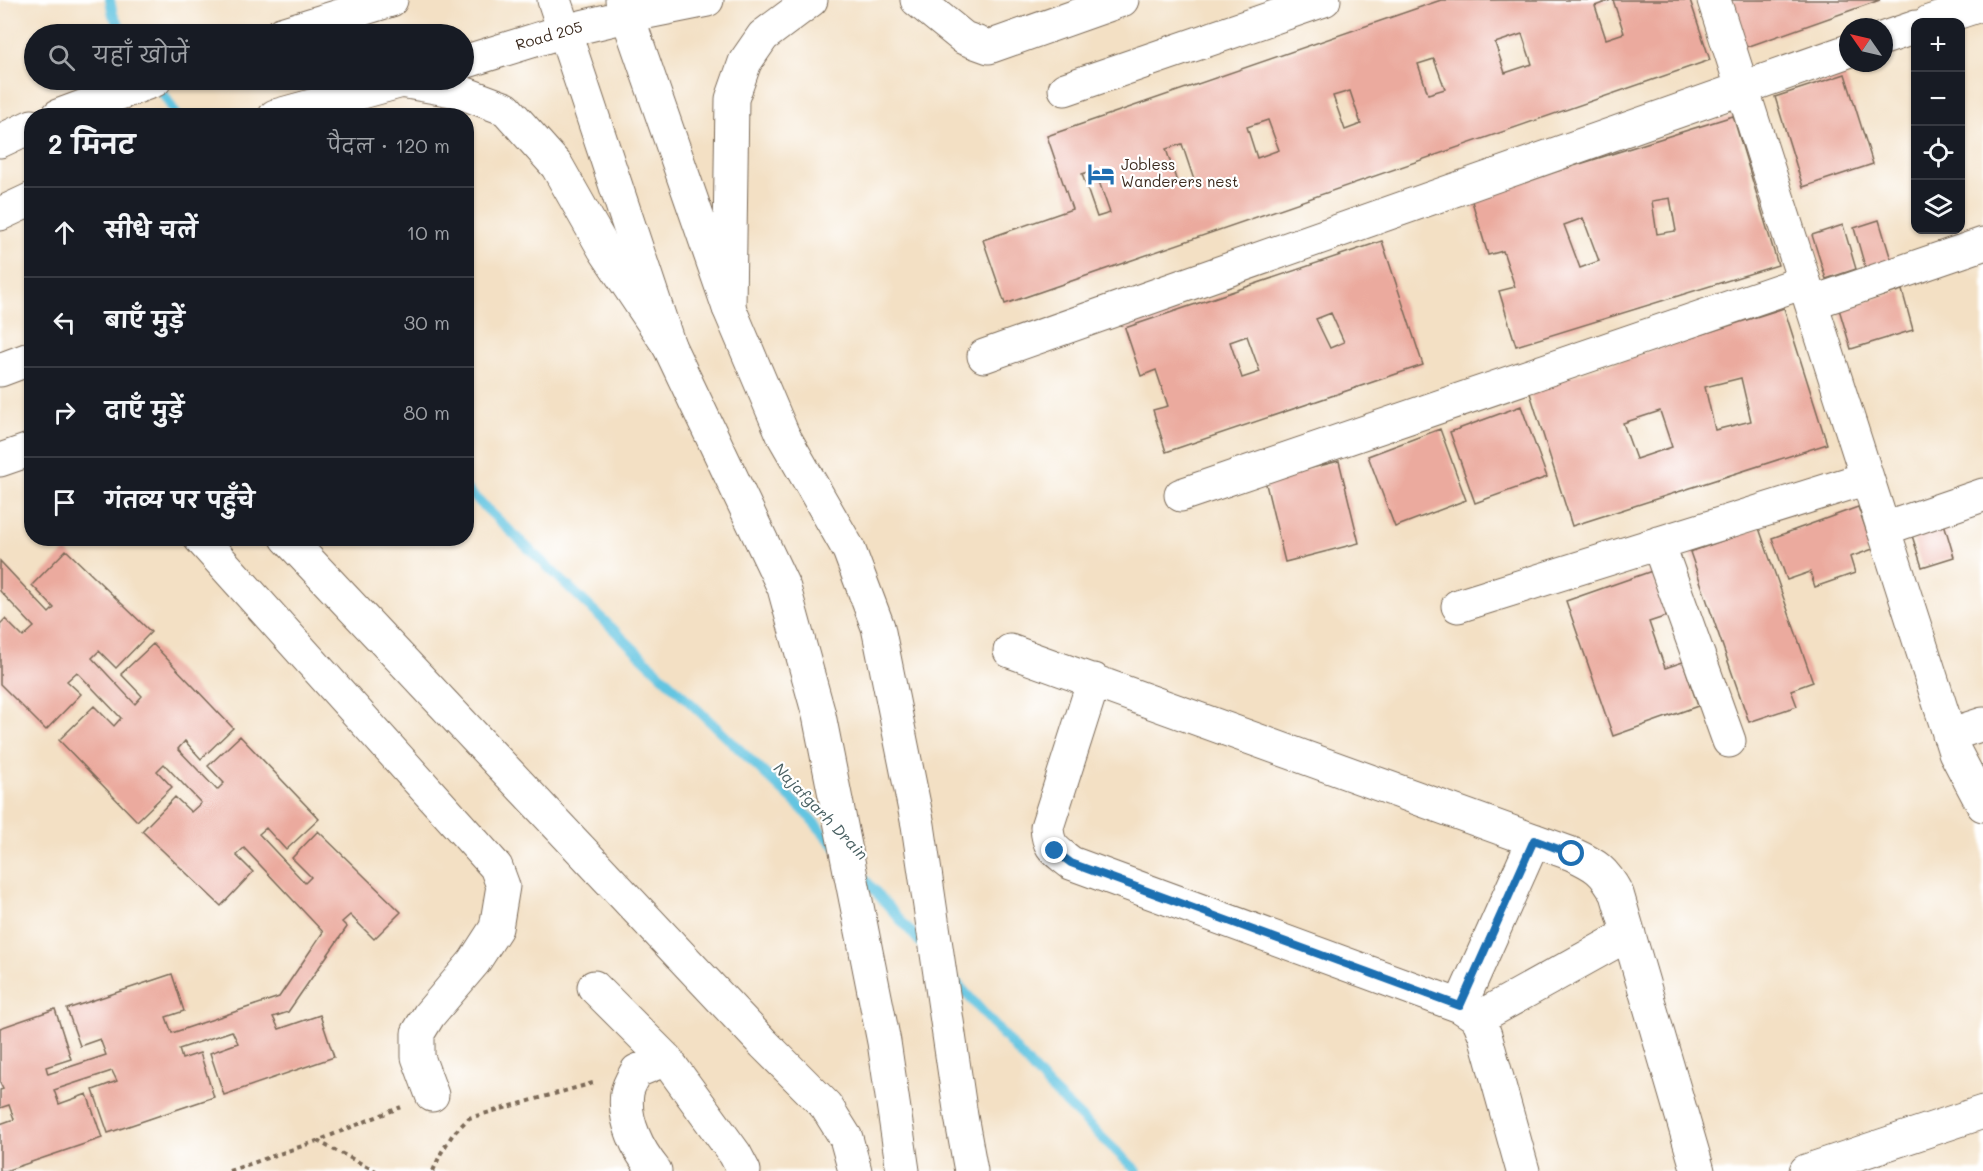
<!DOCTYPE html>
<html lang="hi">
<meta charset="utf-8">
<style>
:root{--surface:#171b24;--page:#20242c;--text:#f1f3f6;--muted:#9ea1a6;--line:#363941}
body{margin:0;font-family:Mali,"Playpen Sans Deva",sans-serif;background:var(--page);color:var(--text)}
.controls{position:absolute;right:18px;top:18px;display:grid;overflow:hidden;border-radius:12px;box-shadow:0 2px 4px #0004}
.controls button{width:54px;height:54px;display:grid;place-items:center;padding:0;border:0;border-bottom:2px solid var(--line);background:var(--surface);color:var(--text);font:30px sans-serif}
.compass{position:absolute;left:1839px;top:18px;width:54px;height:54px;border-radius:50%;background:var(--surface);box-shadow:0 2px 4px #0004;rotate:304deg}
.stop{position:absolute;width:18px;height:18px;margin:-14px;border:4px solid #1f6fb2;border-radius:50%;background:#fff}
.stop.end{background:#1f6fb2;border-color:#fff;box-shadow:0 2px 6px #0008}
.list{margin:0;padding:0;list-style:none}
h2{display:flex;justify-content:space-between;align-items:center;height:78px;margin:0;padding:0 24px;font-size:26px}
h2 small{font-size:20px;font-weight:400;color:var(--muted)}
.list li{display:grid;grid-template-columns:39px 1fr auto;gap:18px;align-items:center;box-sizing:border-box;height:90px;padding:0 24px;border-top:2px solid var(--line)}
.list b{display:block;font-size:22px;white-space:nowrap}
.list em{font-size:20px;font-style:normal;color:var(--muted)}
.icon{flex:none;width:33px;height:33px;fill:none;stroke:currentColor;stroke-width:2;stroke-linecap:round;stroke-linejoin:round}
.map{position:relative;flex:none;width:1983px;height:1171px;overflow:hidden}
.search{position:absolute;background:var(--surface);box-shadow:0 2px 4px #0004;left:24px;top:24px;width:450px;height:66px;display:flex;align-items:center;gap:15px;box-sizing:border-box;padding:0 21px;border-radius:33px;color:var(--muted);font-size:22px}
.panel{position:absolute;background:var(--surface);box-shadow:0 2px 4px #0004;left:24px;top:108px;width:450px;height:438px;border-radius:24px}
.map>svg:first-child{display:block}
</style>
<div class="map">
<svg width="1983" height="1171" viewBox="0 0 1983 1171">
<rect width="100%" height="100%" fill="#fff"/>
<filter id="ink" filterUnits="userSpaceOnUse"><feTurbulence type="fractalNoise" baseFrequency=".0167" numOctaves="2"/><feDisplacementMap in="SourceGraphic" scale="12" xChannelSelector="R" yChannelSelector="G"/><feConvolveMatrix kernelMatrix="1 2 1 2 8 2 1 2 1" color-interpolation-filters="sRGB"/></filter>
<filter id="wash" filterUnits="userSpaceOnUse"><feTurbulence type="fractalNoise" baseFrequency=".008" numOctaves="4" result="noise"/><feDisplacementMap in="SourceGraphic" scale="24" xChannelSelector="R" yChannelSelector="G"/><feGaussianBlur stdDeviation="1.35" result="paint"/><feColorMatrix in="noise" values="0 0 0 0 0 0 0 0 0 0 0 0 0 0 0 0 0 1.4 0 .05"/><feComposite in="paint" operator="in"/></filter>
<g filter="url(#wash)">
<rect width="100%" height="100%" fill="#f3e0c4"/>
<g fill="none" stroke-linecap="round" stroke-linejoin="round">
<!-- stream -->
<path stroke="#63c5e1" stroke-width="10" d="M110,0l3,15 12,19
M156,82l21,34
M466,489l337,321 32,36
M861,875l65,74
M949,974l100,113 88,84"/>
</g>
<g id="blocks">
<!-- building -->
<path fill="#ebaa9e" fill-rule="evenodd" d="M1441,0h170l-16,6 11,33 18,-6 -11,-33h77l20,60 -705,244 -22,-64 89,-31 -25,-73zM1522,34l10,30 -27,9 -10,-30zM1434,59l11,30 -17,5 -10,-30zM1350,91l11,33 -16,6 -12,-34zM1268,120l11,30 -22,8 -10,-31zM1182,144l12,36 -16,5 -12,-36zM1095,170l15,43 -13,4 -15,-43z
M1724,0h156l-139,49z
M1845,74l28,90 -70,23 -28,-90z
M1733,116l45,149 -262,81 -17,-55 16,-4 -12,-36 -15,4 -17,-57zM1670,198l6,33 -19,3 -5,-33zM1583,218l16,43 -19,7 -16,-43z
M1879,220l13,43 -26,7 -12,-42z
M1843,225l13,44 -30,10 -14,-44z
M1382,241l41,124 -257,87 -13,-42 15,-4 -12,-36 -15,6 -16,-48zM1331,313l13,29 -14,6 -14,-29zM1247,336l13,36 -18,6 -12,-36z
M1902,290l11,40 -62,19 -12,-40z
M1784,308l43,136 -255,82 -43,-136zM1741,378l10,43 -36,9 -10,-43zM1660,411l12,36 -36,12 -13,-36z
M1521,406l26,71 -72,26 -25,-71z
M1440,429l26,71 -71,27 -27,-71z
M1339,461l20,82 -74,19 -20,-82z
M1858,507l15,42 -23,8 5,16 -40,14 -5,-15 -23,8 -15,-42z
M1941,513l13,44 -32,10 -14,-44z
M1759,528l54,154 -22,8 6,16 -48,16 -59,-170z
M66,550l85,82 -35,36 -17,-17 -7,7 43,46 7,-8 -21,-22 32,-30 80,84 -32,31 -16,-18 -7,8 39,41 7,-7 -16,-17 32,-30 79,83 -33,31 -20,-22 -7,6 46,49 6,-6 -19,-19 26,-27 83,81 -27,27 -24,-24 -8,7 5,5 -59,85 -15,5 6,12 41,-14 14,42 -110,38 -14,-42 28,-10 -6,-12 -53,18 3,10 18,-6 14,44 -106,36 -15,-43 24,-9 -5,-10 -58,19 5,14 28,-10 15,44 -97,33h-5v-47l14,-5 -5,-14 -9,3v-18l3,-1 -3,-6v-55l55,-19 16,50 -25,8 2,7 58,-19 -6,-16 -20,7 -13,-37 105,-35 12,37 -18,6 6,16 107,-36 44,-65 -79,-84 -8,7 17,17 -32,34 -79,-75 33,-34 16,15 10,-9 -37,-39 -7,7 15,16 -35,34 -78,-81 35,-34 20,20 7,-8 -44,-46 -10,9 14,13 -35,36 -46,-46v-60l5,-5 18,18 11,-10 -34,-36v-30l49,52 5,-5 -22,-23z
M1652,571l15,45 -18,6 16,46 18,-6 15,44 -85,30 -47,-135z"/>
</g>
</g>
<g filter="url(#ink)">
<use href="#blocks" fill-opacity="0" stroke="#7b6a58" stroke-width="1.5"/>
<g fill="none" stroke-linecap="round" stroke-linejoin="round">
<defs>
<path id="minor" d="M554,0l115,346 115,242 35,127 65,327 19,129
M622,0l107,308 54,127 66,115 29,77 40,198 43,291 10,55
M917,0l47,38 25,9 133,-47
M1714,0l241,752 28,53
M1929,22l54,-18
M1884,38l32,-11
M1065,89l259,-89
M1811,303l172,-59
M984,356l864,-305
M0,370l32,-12
M0,460l32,-11
M1181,495l623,-213
M1884,529l99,-34
M200,538l296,329 7,19 -7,42 -22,34 -45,53 -11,18v24l14,38
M287,538l477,506 62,62 20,32 9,33
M1658,543l71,198
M1458,606l409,-128
M1010,651l562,203c24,11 32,16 45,40l81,277
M1094,680l-47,147c1,21 8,23 24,36l389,143 18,12 7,17 38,136
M1949,735l34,-11
M594,987l72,72 69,95 9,17
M1460,1006l74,-166
M1478,1018l151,-84
M655,1171c-17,-21 -32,-50 -28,-78 1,-7 6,-15 10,-22l29,-12
M1806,1171l177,-59"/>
<path id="major" d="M281,34l110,-34
M464,62l100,-31 63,-15 80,-16
M401,81l57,10 48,18 51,57 47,83 65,97
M58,116l97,-36
M275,116l131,-36
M0,141l32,-15
M0,214l32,-15
M729,308l3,-209 13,-37 18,-26 48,-36"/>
</defs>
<!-- minor casing -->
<use href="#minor" stroke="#7b6a58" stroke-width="35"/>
<!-- major casing -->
<use href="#major" stroke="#7b6a58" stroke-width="35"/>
<!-- path -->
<path stroke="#7b6a58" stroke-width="4" stroke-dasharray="4.5 4.5" stroke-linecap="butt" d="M317,1141l59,30
M229,1171l88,-30 84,-34
M433,1171l8,-18 12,-19 16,-16 124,-35"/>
<!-- minor -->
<use href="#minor" stroke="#fff" stroke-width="33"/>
<!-- major -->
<use href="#major" stroke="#fff" stroke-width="33"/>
</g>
</g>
<g fill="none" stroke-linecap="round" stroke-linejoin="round" filter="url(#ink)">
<!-- route -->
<path stroke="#1f6fb2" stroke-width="8" d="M1055,851l16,12 389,143 74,-166 38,14"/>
</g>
<!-- icons -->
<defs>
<symbol id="hotel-bare" viewBox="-9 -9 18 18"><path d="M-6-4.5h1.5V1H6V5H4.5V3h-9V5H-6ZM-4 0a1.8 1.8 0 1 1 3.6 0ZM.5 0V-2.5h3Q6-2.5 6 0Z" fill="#1f6fb2" stroke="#fff" stroke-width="2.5" paint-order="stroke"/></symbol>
</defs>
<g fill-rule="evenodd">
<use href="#hotel-bare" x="1082" y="155" width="38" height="38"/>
</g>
<g text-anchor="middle" stroke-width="4.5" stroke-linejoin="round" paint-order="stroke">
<!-- street labels -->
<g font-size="15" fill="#3b2a1e" stroke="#fff">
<text transform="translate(549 36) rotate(-16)" y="5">Road 205</text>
</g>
<!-- poi labels -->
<g font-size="15" fill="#3b2a1e" stroke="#fff" text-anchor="start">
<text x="1121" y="170">Jobless<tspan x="1121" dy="17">Wanderers nest</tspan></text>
</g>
<!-- water labels -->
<g font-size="16" font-style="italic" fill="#496062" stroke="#fff">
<text transform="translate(821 811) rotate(46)" y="6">Najafgarh Drain</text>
</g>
</g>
</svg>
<div class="controls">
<button>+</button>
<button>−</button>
<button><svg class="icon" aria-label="locate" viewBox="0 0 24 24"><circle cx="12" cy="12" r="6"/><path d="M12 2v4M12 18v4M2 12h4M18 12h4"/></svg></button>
<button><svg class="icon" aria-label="layers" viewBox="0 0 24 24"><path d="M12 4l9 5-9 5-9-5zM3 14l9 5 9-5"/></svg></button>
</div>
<svg class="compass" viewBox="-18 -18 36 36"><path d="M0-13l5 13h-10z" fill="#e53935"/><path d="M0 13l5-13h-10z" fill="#9ea1a6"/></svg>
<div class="stop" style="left:1572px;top:854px"></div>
<div class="stop end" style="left:1055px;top:851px"></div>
<div class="search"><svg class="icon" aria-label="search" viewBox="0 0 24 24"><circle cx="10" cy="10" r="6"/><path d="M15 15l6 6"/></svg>यहाँ खोजें</div>
<section class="panel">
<h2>2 मिनट<small>पैदल · 120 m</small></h2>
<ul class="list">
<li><svg class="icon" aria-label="ahead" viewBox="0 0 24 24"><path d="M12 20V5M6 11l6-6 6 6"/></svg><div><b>सीधे चलें</b></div><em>10 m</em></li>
<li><svg class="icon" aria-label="left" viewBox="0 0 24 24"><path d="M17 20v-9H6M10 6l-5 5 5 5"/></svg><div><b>बाएँ मुड़ें</b></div><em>30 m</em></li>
<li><svg class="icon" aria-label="right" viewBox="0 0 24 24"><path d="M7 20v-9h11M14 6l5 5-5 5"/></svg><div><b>दाएँ मुड़ें</b></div><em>80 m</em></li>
<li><svg class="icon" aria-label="arrive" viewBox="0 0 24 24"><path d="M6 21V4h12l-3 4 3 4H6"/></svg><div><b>गंतव्य पर पहुँचे</b></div></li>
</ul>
</section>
</div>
